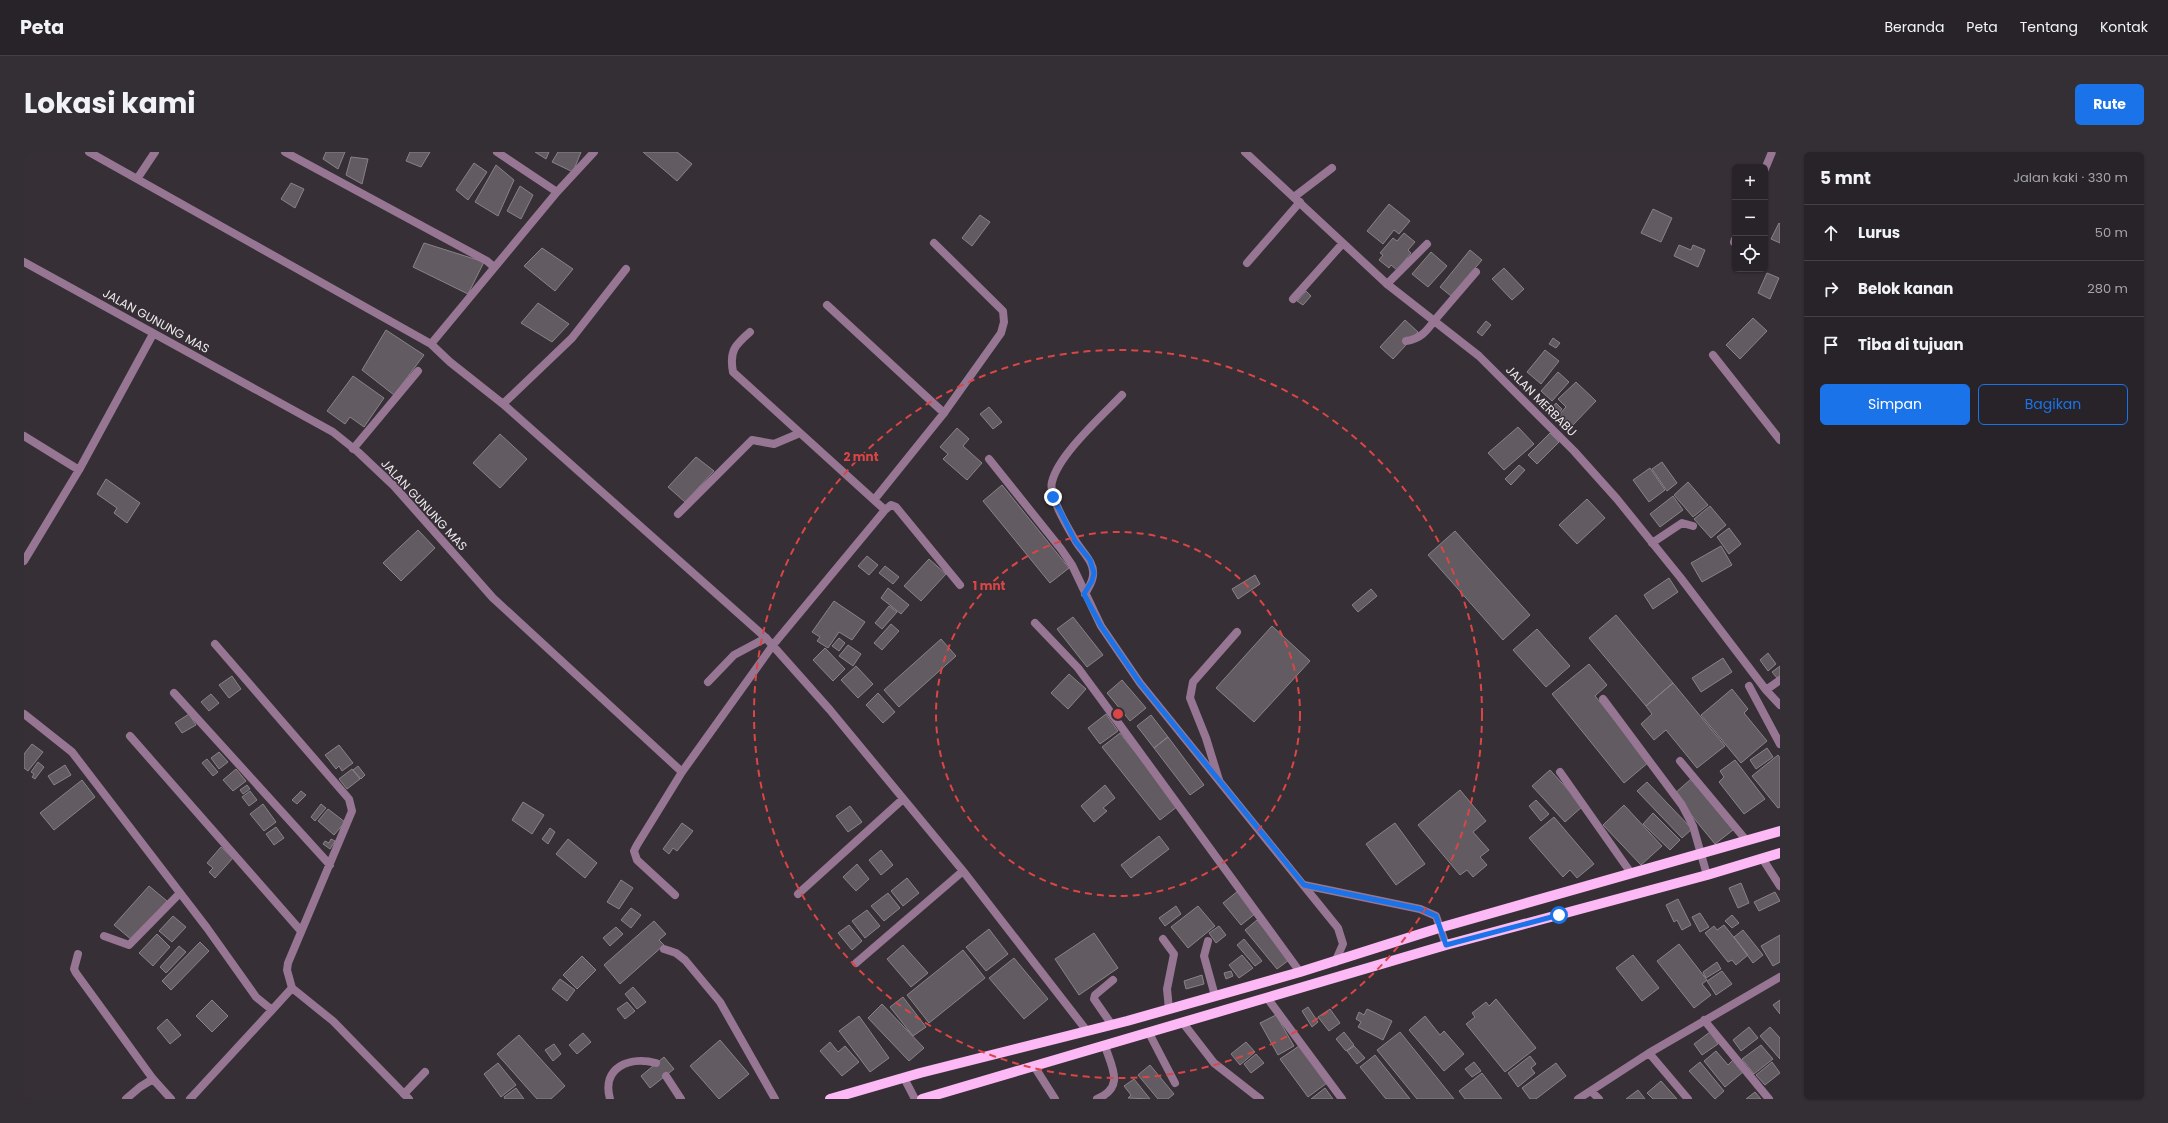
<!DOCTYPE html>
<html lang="id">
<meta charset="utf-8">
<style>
:root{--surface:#282328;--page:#342f34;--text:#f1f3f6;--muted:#a5a4a8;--line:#444045;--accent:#1a73e8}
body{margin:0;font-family:Poppins,sans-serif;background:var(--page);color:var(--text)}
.controls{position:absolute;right:12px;top:12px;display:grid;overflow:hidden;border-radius:6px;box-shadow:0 1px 3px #0004}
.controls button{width:36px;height:36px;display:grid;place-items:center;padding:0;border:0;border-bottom:1px solid var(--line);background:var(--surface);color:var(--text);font:20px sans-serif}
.stop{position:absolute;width:12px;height:12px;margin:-9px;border:3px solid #1a73e8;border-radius:50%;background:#fff}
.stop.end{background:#1a73e8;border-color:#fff;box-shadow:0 1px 4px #0008}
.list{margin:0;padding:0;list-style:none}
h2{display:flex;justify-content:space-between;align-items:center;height:52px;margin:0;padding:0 16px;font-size:17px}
h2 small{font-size:13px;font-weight:400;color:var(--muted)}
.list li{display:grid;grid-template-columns:26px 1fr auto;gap:12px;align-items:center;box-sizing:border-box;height:56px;padding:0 16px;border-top:1px solid var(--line)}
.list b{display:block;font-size:15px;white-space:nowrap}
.list em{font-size:13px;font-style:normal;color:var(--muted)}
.actions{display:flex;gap:8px;padding:12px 16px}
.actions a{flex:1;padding:9px 0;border:1px solid var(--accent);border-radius:6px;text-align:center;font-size:14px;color:var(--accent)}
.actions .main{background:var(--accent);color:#fff}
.icon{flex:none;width:22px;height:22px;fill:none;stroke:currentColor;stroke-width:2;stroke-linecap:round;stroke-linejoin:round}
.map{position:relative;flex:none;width:1756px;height:947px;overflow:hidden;border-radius:6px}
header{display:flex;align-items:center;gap:24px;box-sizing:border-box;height:56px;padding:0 20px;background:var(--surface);border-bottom:1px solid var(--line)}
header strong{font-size:19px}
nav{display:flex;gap:22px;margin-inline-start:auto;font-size:14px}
.intro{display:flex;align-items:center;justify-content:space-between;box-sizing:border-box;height:96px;padding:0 24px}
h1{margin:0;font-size:28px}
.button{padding:10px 18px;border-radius:6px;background:var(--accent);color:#fff;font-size:14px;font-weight:700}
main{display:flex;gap:24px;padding:0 24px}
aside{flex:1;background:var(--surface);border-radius:6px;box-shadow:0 1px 3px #0004}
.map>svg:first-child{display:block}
</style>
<header>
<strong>Peta</strong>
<nav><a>Beranda</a><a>Peta</a><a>Tentang</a><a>Kontak</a></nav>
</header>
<div class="intro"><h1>Lokasi kami</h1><a class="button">Rute</a></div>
<main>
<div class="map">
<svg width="1756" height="947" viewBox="0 0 1756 947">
<rect width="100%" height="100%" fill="#362f35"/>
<!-- building -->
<path fill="#635b62" stroke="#8a8289" d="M302,0h19l-7,17 -15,-10z
M386,0h20l-9,15 -15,-6z
M511,0h14l-3,7z
M534,0h23l-8,20 -21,-10z
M619,0h34l15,12 -15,17z
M327,5l17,2 -6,25 -16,-9z
M450,11l13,9 -19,28 -12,-10z
M472,13l18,15 -16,36 -23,-14z
M267,31l13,6 -9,19 -14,-9z
M496,34l13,9 -12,24 -14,-8z
M1365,52l21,17 -11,13 -5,-4 -11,14 -16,-13z
M1629,57l19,9 -11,24 -20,-9z
M956,63l10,7 -18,24 -10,-8z
M1755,71l1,1v19l-9,-4z
M1380,81l11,9 -7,8 3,3 -14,17 -6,-5 -2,3 -10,-8 4,-5 -3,-2 13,-15 4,3z
M400,91l60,19 -16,32 -55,-27z
M1655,93l12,5 2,-5 12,5 -7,17 -24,-11z
M518,96l31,21 -18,22 -31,-25z
M1446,98l12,10 -31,36 -11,-9z
M1407,100l16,14 -19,21 -16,-13z
M1480,116l20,21 -12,11 -20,-21z
M1743,121l12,5 -9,21 -12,-6z
M1282,139l5,5 -8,9 -6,-4z
M514,151l31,21 -17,18 -31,-19z
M1729,166l14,13 -27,28 -14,-14z
M1381,168l13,12 -25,27 -13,-12z
M1462,169l5,4 -9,11 -5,-4z
M362,178l38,25 -30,40 -32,-25z
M1529,186l7,5 -4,5 -7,-4z
M1521,198l14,11 -18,23 -14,-12z
M1534,220l11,10 -17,19 -11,-10z
M329,224l31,22 -20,29 -14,-10 -5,7 -18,-13z
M1552,230l20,19 -25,26 -12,-12 7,-8 -8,-8z
M1532,251l6,6 -8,10 -6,-6z
M965,255l13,15 -9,7 -13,-15z
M1494,275l16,17 -30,26 -16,-17z
M933,276l12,11 -6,7 19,17 -15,17 -24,-21 5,-5 -8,-7z
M1526,281l9,9 -22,22 -9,-9z
M476,282l27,25 -27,29 -27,-25z
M672,305l18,14 -29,31 -17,-15z
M1638,310l15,21 -10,8 -15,-22z
M1495,313l6,5 -14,15 -6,-6z
M1626,316l15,22 -16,12 -16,-22z
M82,327l34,24 -13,20 -13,-10 3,-5 -20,-14z
M1664,330l20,23 -15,12 -19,-22z
M978,333l67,83 -19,15 -67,-82z
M1649,344l10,14 -23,17 -10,-13z
M1563,347l18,19 -28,26 -18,-19z
M1686,354l16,19 -15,13 -17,-19z
M1705,376l12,16 -12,10 -12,-17z
M394,378l17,18 -34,33 -18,-18z
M1431,379l75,84 -27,25 -75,-85z
M1697,394l11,19 -30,17 -11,-19z
M843,404l11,9 -9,10 -11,-9z
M905,407l17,15 -25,27 -17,-15z
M861,414l14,11 -6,7 -14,-11z
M1231,423l5,9 -22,15 -6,-10z
M1645,426l9,14 -25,17 -9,-14z
M864,436l21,17 -8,9 -20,-16z
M1347,437l6,7 -19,16 -6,-7z
M810,449l31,21 -13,18 -13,-8 -11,16 -11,-7 3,-4 -8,-5z
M865,454l8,6 -15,17 -7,-6z
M1592,463l57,68 -27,23 -57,-68z
M1049,465l30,38 -16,12 -30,-38z
M867,472l8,7 -17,19 -8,-7z
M1248,474l38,35 -56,61 -38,-34z
M1513,477l33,37 -24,21 -33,-37z
M815,486l6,5 -6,8 -7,-5z
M917,487l15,17 -57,51 -15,-17z
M824,493l13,9 -8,12 -14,-10z
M801,496l20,21 -12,12 -20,-21z
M1744,501l8,11 -8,7 -8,-11z
M1699,506l9,14 -31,20 -9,-14z
M1565,512l18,21 -12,11 54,66 -25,21 -72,-89z
M832,514l17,18 -15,14 -17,-18z
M1756,514v10l-3,2 -5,-6z
M1045,522l17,15 -18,20 -17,-16z
M208,524l9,13 -12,9 -10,-13z
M1098,528l24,28 -16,13 -23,-28z
M1649,531l52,63 -28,22 -31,-38 -12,10 -13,-16 11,-10 -6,-8z
M1708,537l16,20 -4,4 23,28 -26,22 -40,-48z
M854,541l17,19 -12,11 -17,-18z
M187,542l8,9 -10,8 -8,-9z
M165,562l7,11 -14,8 -7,-10z
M1082,562l12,17 -18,13 -12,-16z
M1127,563l17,22 -14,11 -17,-22z
M1096,581l58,73 -18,14 -58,-73z
M1144,585l36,48 -14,10 -36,-47z
M8,592l11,8 -15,19 -4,-3v-14z
M315,593l14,18 -11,8 -3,-5 -3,3 -11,-14z
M1743,596l6,9 -17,12 -6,-9z
M195,600l9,10 -9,7 -8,-11z
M1754,603l2,3v49l-2,1 -26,-32z
M183,607l11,13 -5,4 -11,-13z
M1711,608l30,39 -21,15 -25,-32 5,-5 -4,-6z
M14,610l6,5 -9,12 -3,-2 2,-3 -3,-2z
M41,613l6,10 -17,10 -6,-9z
M334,614l7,9 -4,4 -8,-9z
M212,617l10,12 -13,10 -10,-11z
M328,617l8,10 -13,10 -8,-10z
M1526,618l33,36 -18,16 -33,-36z
M1667,627l42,51 -18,14 -41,-50z
M58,628l13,17 -41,33 -14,-17z
M1623,630l45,47 -10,9 -45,-47z
M223,633l3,4 -7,5 -3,-4z
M1081,633l10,13 -12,10 4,3 -13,11 -13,-16z
M1436,638l26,31 -13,11 16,18 -9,7 7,8 -14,12 -6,-7 -7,5 -42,-50z
M226,639l7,9 -8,6 -7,-9z
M277,639l5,4 -9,9 -5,-4z
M1512,648l13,14 -8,7 -12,-15z
M499,650l21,13 -12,19 -20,-14z
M239,652l13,18 -12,9 -14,-17z
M297,652l5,4 -11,13 -4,-4z
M1600,653l38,41 -21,19 -38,-40z
M826,654l12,16 -14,10 -12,-16z
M304,657l17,13 -11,13 -16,-14z
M1629,661l27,27 -10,10 -27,-26z
M1530,665l40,47 -17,14 -7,-8 -7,7 -34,-39z
M658,671l11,8 -16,20 -4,-3 -4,6 -6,-5z
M1371,671l30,41 -29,21 -30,-41z
M252,675l8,11 -10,7 -8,-11z
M526,676l5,4 -7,12 -6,-5z
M1135,684l10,13 -38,29 -10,-13z
M307,687l4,2 -5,8 -7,-5 2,-3 4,2z
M544,687l29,24 -12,15 -29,-24z
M197,695l12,11 -18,20 -6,-6 4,-4 -6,-5z
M857,698l12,15 -12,10 -12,-15z
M833,712l12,15 -13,12 -13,-14z
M883,726l12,15 -16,13 -12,-15z
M597,728l12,8 -14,21 -12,-7z
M1717,731l8,20 -11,5 -9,-20z
M125,734l18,15 -35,39 -18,-15z
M1214,739l18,22 -15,12 -18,-22z
M1751,740l5,9 -21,10 -5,-9z
M864,741l12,15 -16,13 -13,-15z
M1654,747l13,26 -9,5 -5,-10 -3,2 -8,-17z
M1152,754l5,8 -16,12 -6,-8z
M1174,754l17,20 -27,22 -17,-21z
M607,756l10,7 -10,13 -10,-8z
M843,758l13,16 -15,12 -13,-17z
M1676,761l9,14 -9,5 -8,-15z
M1708,763l7,8 -7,5 -7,-7z
M149,764l13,11 -14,15 -13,-11z
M1233,768l32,40 -12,9 -32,-39z
M630,769l12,13 -7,6 5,5 -44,39 -16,-19z
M825,773l13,16 -10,9 -14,-17z
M1700,773l24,30 -12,10 -4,-5 -4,2 -23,-29 9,-7 3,4z
M1195,774l7,9 -10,8 -7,-10z
M592,775l7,7 -13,12 -7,-8z
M965,777l19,25 -22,17 -20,-24z
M1719,778l20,25 -10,8 -19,-26z
M1070,781l24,35 -39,27 -24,-36z
M133,782l13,13 -17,19 -14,-13z
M1756,783v27l-7,4 -12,-20z
M1220,787l18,22 -7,5 -18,-21z
M176,790l9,9 -38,39 -9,-9z
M1655,792l28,36 -5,4 9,11 -17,13 -37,-47z
M879,793l25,28 -17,14 -24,-28z
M155,794l7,6 -20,21 -6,-6z
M939,798l22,28 -56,45 -22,-28z
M1218,803l11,13 -14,10 -10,-13z
M1609,803l26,33 -17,13 -26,-33z
M558,804l14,14 -19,19 -14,-14z
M990,806l34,41 -24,20 -35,-41z
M1693,810l4,7 -15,9 -3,-6z
M1207,819l2,5 -7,3 -2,-6z
M1698,819l10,13 -16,11 -9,-14z
M1178,823l2,9 -18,5 -2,-8z
M536,827l15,11 -8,11 -15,-12z
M609,835l13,15 -9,7 -12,-15z
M879,845l23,30 -13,9 -23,-29z
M1472,847l40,49 -31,24 -39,-48 9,-7 -3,-4 14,-11 3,4z
M188,848l16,16 -16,16 -16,-16z
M1756,848v14l-7,-9z
M603,850l8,9 -10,8 -8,-10z
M858,852l42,44 -15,13 -41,-43z
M1284,855l10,15 -6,5 -10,-16z
M1306,857l10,14 -11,8 -11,-14z
M1343,857l25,12 -9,19 -25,-13 3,-5 -5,-3 3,-7 5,3z
M1252,863l18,31 -16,9 -18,-32z
M835,864l30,42 -19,14 -31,-41z
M1401,864l15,19 4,-4 20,23 -20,17 -35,-41z
M143,867l14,16 -11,9 -13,-16z
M1725,875l9,11 -17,13 -8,-11z
M1746,875l10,11v21l-20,-23z
M1320,880l10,13 -8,6 -10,-12z
M1376,880l54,67h-37l-40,-49z
M1686,880l8,12 -16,11 -8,-11z
M559,881l8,9 -14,12 -8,-9z
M495,883l46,51 -14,13h-14l-40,-45z
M696,888l29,34 -30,25 -29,-33z
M806,890l8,10 7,-6 14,16 -17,14 -22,-25z
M1222,890l9,10 -15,13 -9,-11z
M530,892l7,10 -8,7 -8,-11z
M1737,893l12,14 -19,15 -12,-15z
M1275,894l28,37 -19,14 -28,-38z
M1330,894l11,12 -8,6 -10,-13z
M1692,899l12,14 5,-5 10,12 -18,15 -21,-26z
M1232,902l8,9 -13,10 -7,-9z
M1351,903l35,44h-24l-26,-32z
M1506,904l6,8 -5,4 4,5 -17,14 -10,-14z
M640,905l10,12 -24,19 -9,-12z
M1450,910l7,9 -9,6 -7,-8z
M1676,910l24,29 -9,8 -26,-28z
M1748,910l8,11 -15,12 -9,-10z
M474,911l18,22 -15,12 -17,-23z
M1532,911l10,13 -30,23h-6l-8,-11z
M1126,913l24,29 -6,5h-10l-20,-24z
M1458,921l20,26h-37l-6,-8z
M1110,927l16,20 -22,-1 3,-3 -7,-9z
M1637,929l16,18h-24l-6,-6z
M492,936l8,11h-19l-1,-2z
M1301,936l8,11h-22z
M1614,938l7,9h-19z
M1731,940l6,7h-15z"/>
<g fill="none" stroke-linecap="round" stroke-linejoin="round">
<!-- service -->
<path stroke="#967693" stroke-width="8" d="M1270,45l38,-29
M910,91l69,68 1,11 -3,11 -57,80
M1223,111l53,-61
M1363,132l40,-40
M1410,169l42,-49
M1061,442c3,-6 8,-12 8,-19 2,-13 -12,-24 -18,-35 -7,-12 -27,-45 -23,-58 6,-27 51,-67 70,-87
M684,530l26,-27 32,-17
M1725,534l31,58
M1656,609l66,79
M1195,628l-13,-42 -16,-40 3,-16 44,-50
M1280,733l116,24 16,7 10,29
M80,784l25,9 51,-52
M1139,787l11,15 -7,35 2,20
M1184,789l-4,15 11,40
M54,802l-4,15 2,4 77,106
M1088,873l-18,-26 1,-4 18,-15
M1125,881l26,50
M1010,914l21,33
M642,924l15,23
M380,942l21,-22
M586,947c-9,-32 20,-43 46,-36
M1073,947c28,-12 15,-31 8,-53"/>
<!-- minor -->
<path stroke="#967693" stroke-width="8" d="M65,0l342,192
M261,0l202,109 7,6
M473,0l60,40
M570,0l-37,40 -126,152 19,18 53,42 263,234 64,72 133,161 124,160
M1221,0l142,132 92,72 95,95 43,48 63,78 86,113 14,15
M1741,17l7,-17
M113,27l18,-27
M1710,90l1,-3
M0,110l309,170 25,20 36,34 99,112 189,174
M1269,147l50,-56
M803,153l117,108 -70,87
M726,180c-15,13 -21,19 -17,40l152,138
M1382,189c14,-2 20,-9 28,-20
M1689,203l67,85
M479,252l69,-66 54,-69
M0,284l55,34
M329,297l65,-78
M965,307l72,90 11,16 29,61 39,57 198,245 5,16 -8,18
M654,362l74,-74 22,4 26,-11
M1628,391l30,-20 11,3
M0,409l55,-91 74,-136
M1011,471l43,45 20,27 202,277
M191,492l134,155 3,12 -64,152 -1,7 5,18 41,33 76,78
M1742,538l14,-10
M150,541l156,172
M1579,547l79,106 11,21 14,49
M0,562l48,38 135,176 49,69 16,13 20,-22
M106,584l171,195
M1536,620l71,101
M1738,706l18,28
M774,742l105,-95
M651,743l-38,-35 -3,-9 3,-6 45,-73 91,-127 112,-135 6,-5 5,2 64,78
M640,797l12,4 9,7 35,42 55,97
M832,811l107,-92
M1244,847l74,100
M1680,868l65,79
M1159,871l31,40 46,36
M1625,901l39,46
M880,926l11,21
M1567,939l8,8
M102,947l14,-12 13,-8 18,20
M166,947l82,-89
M1554,947l71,-46 131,-76"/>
<!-- primary -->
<path stroke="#fcb9f6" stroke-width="10" d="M806,947l90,-26 207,-52 173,-49 139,-44 341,-97
M898,947l524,-154 261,-70 73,-22"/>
</g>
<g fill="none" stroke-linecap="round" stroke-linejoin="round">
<!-- route -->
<path stroke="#1a73e8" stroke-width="5" d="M1029,345l22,44 15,19 4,13 -2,8 -8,13 17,32 39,57 164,202 116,24 16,7 10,29 113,-30"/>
</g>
<!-- distance rings -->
<g fill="none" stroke="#da4546" stroke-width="2" stroke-dasharray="7 5">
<circle cx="1094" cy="562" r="182"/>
<circle cx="1094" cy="562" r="364"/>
</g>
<g text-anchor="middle" stroke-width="3" stroke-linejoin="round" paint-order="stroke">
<!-- street labels -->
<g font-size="12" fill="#eeeaee" stroke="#362f35">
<text transform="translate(132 169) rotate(29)" y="4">JALAN GUNUNG MAS</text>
<text transform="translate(1517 249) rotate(45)" y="4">JALAN MERBABU</text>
<text transform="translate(400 353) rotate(47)" y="4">JALAN GUNUNG MAS</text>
</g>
</g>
<circle cx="1094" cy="562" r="6" fill="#da4546" stroke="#362f35" stroke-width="2"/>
<g font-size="12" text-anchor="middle" font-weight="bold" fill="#da4546" stroke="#362f35" stroke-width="3" stroke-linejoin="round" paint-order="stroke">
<text x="837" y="309">2 mnt</text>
<text x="965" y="438">1 mnt</text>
</g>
</svg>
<div class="controls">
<button>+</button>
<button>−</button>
<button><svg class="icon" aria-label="locate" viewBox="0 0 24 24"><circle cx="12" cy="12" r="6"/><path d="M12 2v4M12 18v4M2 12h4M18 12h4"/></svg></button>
</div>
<div class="stop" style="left:1535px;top:763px"></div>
<div class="stop end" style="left:1029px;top:345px"></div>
</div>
<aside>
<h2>5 mnt<small>Jalan kaki · 330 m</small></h2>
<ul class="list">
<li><svg class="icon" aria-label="ahead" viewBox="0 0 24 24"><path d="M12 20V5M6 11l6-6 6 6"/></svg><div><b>Lurus</b></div><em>50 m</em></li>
<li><svg class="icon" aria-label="right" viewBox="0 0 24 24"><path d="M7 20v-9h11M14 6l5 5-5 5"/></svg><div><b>Belok kanan</b></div><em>280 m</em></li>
<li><svg class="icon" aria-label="arrive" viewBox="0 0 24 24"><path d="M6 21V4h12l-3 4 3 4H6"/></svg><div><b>Tiba di tujuan</b></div></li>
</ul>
<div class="actions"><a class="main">Simpan</a><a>Bagikan</a></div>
</aside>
</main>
